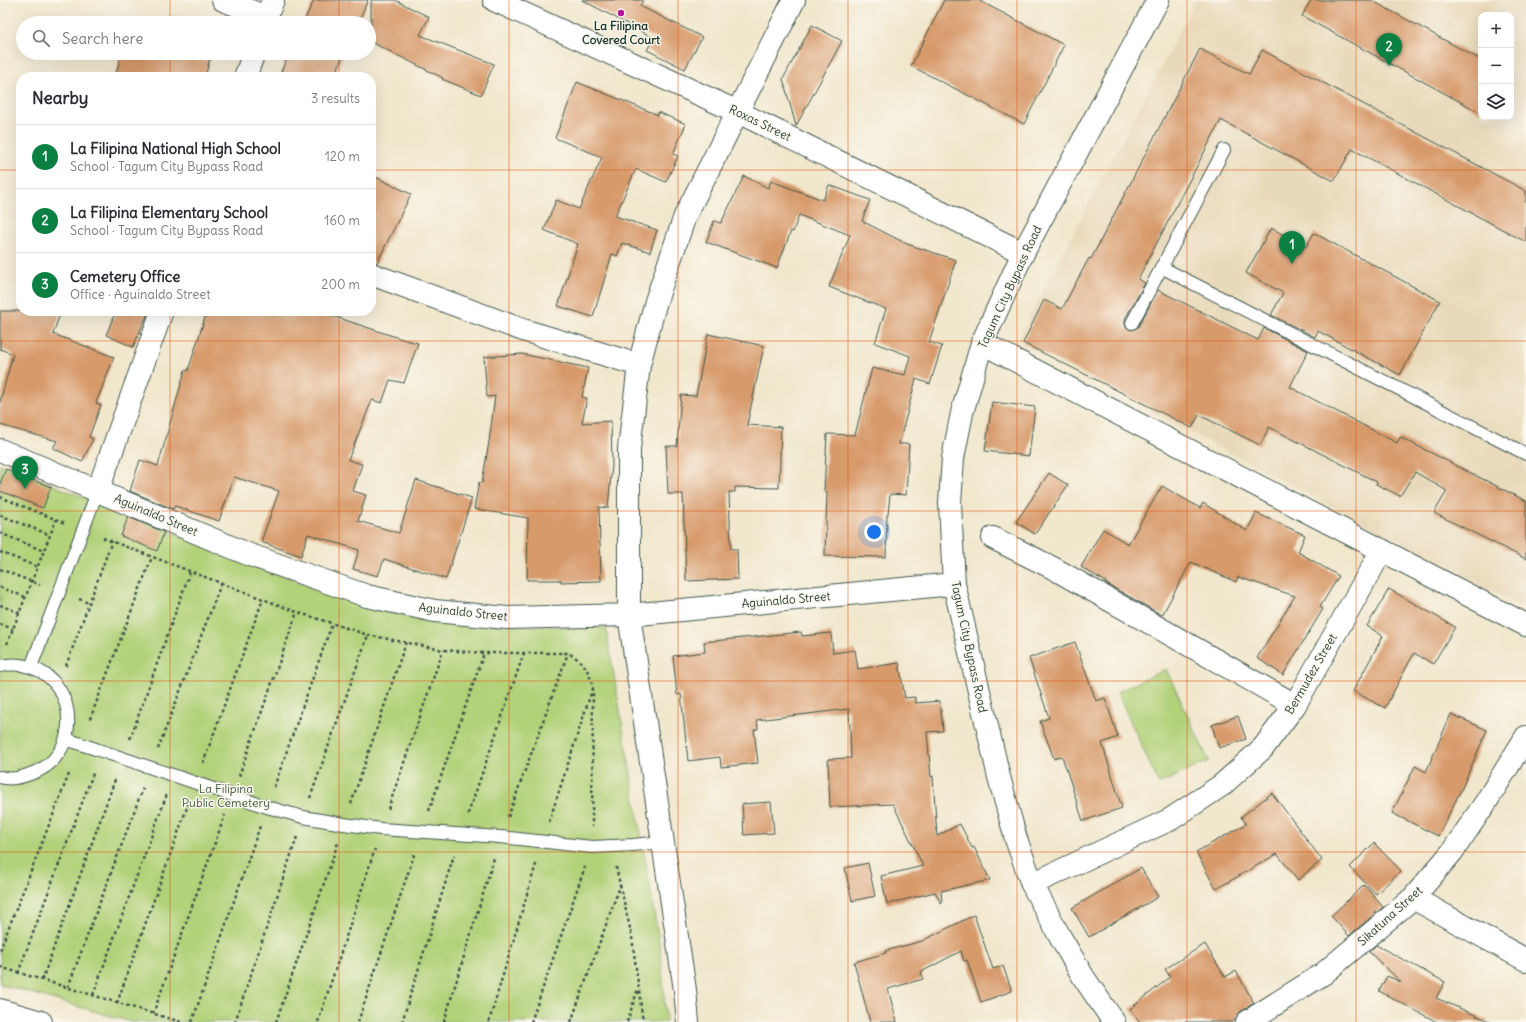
<!DOCTYPE html>
<meta charset="utf-8">
<style>
:root{--surface:#fff;--page:#f7f7f7;--text:#2b2b33;--muted:#7c7c81;--line:#e1e1e2;--accent:#0b8043}
body{margin:0;font-family:Delius,sans-serif;background:var(--page);color:var(--text)}
.controls{position:absolute;right:12px;top:12px;display:grid;overflow:hidden;border-radius:8px;box-shadow:0 4px 16px #0002}
.controls button{width:36px;height:36px;display:grid;place-items:center;padding:0;border:0;border-bottom:1px solid var(--line);background:var(--surface);color:var(--text);font:20px sans-serif}
.you{position:absolute;left:874px;top:532px;width:14px;height:14px;margin:-10px;border:3px solid #fff;border-radius:50%;background:#1a73e8;box-shadow:0 0 0 6px #1a73e833}
.badge{display:grid;place-items:center;width:26px;height:26px;border-radius:50%;background:var(--accent);color:#fff;font-size:13px;font-weight:700}
.pin{position:absolute;translate:-50% -33px;filter:drop-shadow(0 1px 2px #0008)}
.pin::after{content:'';position:absolute;top:21px;width:14px;height:12px;background:inherit;clip-path:polygon(0 0,100% 0,50% 100%)}
.list{margin:0;padding:0;list-style:none}
h2{display:flex;justify-content:space-between;align-items:center;height:52px;margin:0;padding:0 16px;font-size:17px}
h2 small{font-size:13px;font-weight:400;color:var(--muted)}
.list li{display:grid;grid-template-columns:26px 1fr auto;gap:12px;align-items:center;box-sizing:border-box;height:64px;padding:0 16px;border-top:1px solid var(--line)}
.list b{display:block;font-size:15px;white-space:nowrap}
.list p{margin:0;font-size:13px;white-space:nowrap;color:var(--muted)}
.list em{font-size:13px;font-style:normal;color:var(--muted)}
.icon{flex:none;width:22px;height:22px;fill:none;stroke:currentColor;stroke-width:2;stroke-linecap:round;stroke-linejoin:round}
.map{position:relative;flex:none;width:1526px;height:1022px;overflow:hidden}
.search{position:absolute;background:var(--surface);box-shadow:0 4px 16px #0002;left:16px;top:16px;width:360px;height:44px;display:flex;align-items:center;gap:10px;box-sizing:border-box;padding:0 14px;border-radius:22px;color:var(--muted);font-size:15px}
.panel{position:absolute;background:var(--surface);box-shadow:0 4px 16px #0002;left:16px;top:72px;width:360px;height:244px;border-radius:16px}
.map>svg:first-child{display:block}
</style>
<div class="map">
<svg width="1526" height="1022" viewBox="0 0 1526 1022">
<rect width="100%" height="100%" fill="#fbf7ec"/>
<filter id="ink" filterUnits="userSpaceOnUse"><feTurbulence type="fractalNoise" baseFrequency=".025" numOctaves="2"/><feDisplacementMap in="SourceGraphic" scale="8" xChannelSelector="R" yChannelSelector="G"/><feConvolveMatrix kernelMatrix="1 2 1 2 8 2 1 2 1" color-interpolation-filters="sRGB"/></filter>
<filter id="wash" filterUnits="userSpaceOnUse"><feTurbulence type="fractalNoise" baseFrequency=".012" numOctaves="4" result="noise"/><feDisplacementMap in="SourceGraphic" scale="16" xChannelSelector="R" yChannelSelector="G"/><feGaussianBlur stdDeviation="0.9" result="paint"/><feColorMatrix in="noise" values="0 0 0 0 0 0 0 0 0 0 0 0 0 0 0 0 0 1.4 0 .05"/><feComposite in="paint" operator="in"/></filter>
<g filter="url(#wash)">
<rect width="100%" height="100%" fill="#f1e7cd"/>
<!-- built -->
<path fill="#e8d9ba" fill-rule="evenodd" d="M1196,0h330v609l-509,-268zM1481,15h30v102h-30z"/>
<!-- green -->
<path fill="#b2d179" stroke="#688756" d="M0,464l234,93 133,50 46,11 49,6 144,4 55,325 5,69h-535l-131,-38z
M1166,669l43,92 -50,23 -42,-92z"/>
<g id="blocks">
<!-- building -->
<path fill="#d79a6b" d="M314,0h54l-10,23h-55z
M371,0h24l34,17 -9,18 74,29 -13,31 -39,-16 1,-1 -72,-36z
M582,0h61l-3,6 62,31 -17,32 -38,-19 7,-12z
M944,0h34l86,45 -40,79 -113,-58z
M1311,0h60l110,60v53l-179,-97z
M170,16l25,7h-27z
M812,25l30,16 -46,85 -13,-47z
M1200,49l49,25 13,-24 264,141v51l-174,-93 -18,32 -113,-61 -83,159 7,4 -20,36v5l1,3 6,3 6,-3 20,-37 100,50 6,-12 44,23 -18,36 107,56 3,-6 126,64v58l-92,-46 13,-22 -32,-19 -15,24 -24,-12 1,-2 -108,-55 -9,18 -61,-30 -7,13 -169,-85 21,-43 18,9 27,-51 2,1z
M122,53h94l-1,3 -4,-1 -6,22h-90z
M289,53h55l-10,24h-55z
M577,82l81,33v-3l28,12 -13,30 5,2 -12,26 -30,-13 -21,47 42,14 -7,22 -28,-9 -5,13 -5,-2 -19,63 -35,-11 20,-62 -34,-14 12,-30 23,9 23,-52 -47,-19z
M371,175l40,19 -34,69 -6,-1z
M744,176l24,12 3,-7 52,19 6,-15 41,15 -8,21 45,23 49,16 -27,82 13,4 -12,38 -14,-5 -17,65h10l-3,51 -16,-1 -2,21h-1l-1,42 -61,-1 2,-64h-3l3,-58 28,1 17,-67 33,7 5,-19 -35,-13 11,-34 -57,-22 21,-52 -51,-20 -6,17 -2,-1 -14,37 -71,-26 8,-21 7,2z
M1271,228l35,19 8,-14 126,68 -40,74 -82,-44 -3,6 -44,-22 12,-22 -37,-20z
M0,311h61l-8,23 61,23 -18,46 5,2 -12,32 4,2 -11,23 -29,-14 4,-7 -57,-16v-23l13,-48 -13,-5z
M116,311h33l-16,36 -27,-12z
M207,311h111l87,29 13,3 -14,40 -14,-3 -8,23 -10,-3 -24,60 14,4 -9,27 13,4 -8,26 41,12 17,-53 56,18 -26,81 -62,-20 -6,17 -25,-7 6,-19 -51,-16 -7,22 -40,-14 18,-51 -45,-14 -15,44 -44,-15 -2,3 -43,-18 10,-31 18,6 27,-96 3,1z
M708,334l56,12 -17,79 34,2 -2,61 -44,-1v5h-6l2,57h6l1,30 -52,2 -3,-87h-15l-2,-48h11l4,-51 15,1z
M522,354l66,14 -6,29 5,1 -5,25 29,-2 1,44 -4,43 -9,-1 2,74 -40,1v-2h-34l1,-62 -54,-9 5,-27 3,1 7,-41 6,-46 -8,1 -3,-40z
M992,402l43,5 -6,49 -44,-5z
M6,469l45,18 -8,21 -43,-17v-7z
M1049,473l19,12 -33,49 -19,-12z
M1162,486l38,22 3,-5 44,28 9,-18 49,22 -7,17 41,24 -19,31 3,2 -40,66 -26,-17 38,-62 -57,-19 -2,5 -45,-20 -29,53 -57,-32 1,-1 -25,-15 22,-38 25,15z
M128,517l36,15 -7,19 -36,-15z
M1389,589l66,38 -22,37 -19,-11 -29,55 -32,-17 30,-55 -16,-10z
M801,632l1,4 29,-3 2,20 22,-3 3,19 41,-6 6,35 10,-1v6l25,-2 3,30 -16,1 4,45 2,-1 4,60 23,-12 12,24 2,-1 16,33 -49,11 1,12h-1l-6,-11 -48,12 -6,-28 42,-10 -30,-62 -63,3 -2,-48 23,-1 -2,-49 -92,11 1,9 -4,1 4,33 -37,4 -1,-10 -32,4 -7,-67 -4,1 -4,-39 32,-4 -1,-10z
M1075,642l21,59 9,-3 13,39 -16,6 20,65 -39,13 -21,-65 -8,3 -14,-38 9,-3 -20,-60z
M1451,714l36,16 -25,58 -24,48 -46,-23 23,-47 11,6z
M1238,716l8,23 -27,9 -7,-23z
M1272,793l50,67 -24,20 -21,-26 -61,35 -20,-37 50,-28 -5,-7z
M771,802l3,31 -30,2 -2,-31z
M1374,843l27,28 -25,23 -26,-27z
M868,863l7,33 -23,5 -7,-33z
M1141,868l17,29 -69,40 -17,-29z
M1364,885l19,22 -34,29 -18,-20z
M974,915l19,54 10,-3 9,25 -31,11 -14,-42 -3,1 -3,-10 -40,21 2,7 -35,10 9,33h-27l-16,-60 32,-9 -1,-2 37,-10z
M1205,944l20,33 11,-6 18,32 -14,9 -7,10h-93l-10,-13 40,-32 -5,-8z
M1376,945l69,37 -9,16 55,24h-54l-58,-31 8,-15 14,6 -32,-30z"/>
</g>
</g>
<g filter="url(#ink)">
<use href="#blocks" fill-opacity="0" stroke="#3e564b" stroke-width="1"/>
<g fill="none" stroke-linecap="round" stroke-linejoin="round">
<defs>
<path id="lane" d="M1161,267l365,187
M1132,323l92,-173
M0,666c10,-2 20,-2 30,1 51,16 51,92 0,107 -10,4 -20,6 -30,3
M31,667l67,-177
M66,739l201,68 36,10 41,7 37,5 119,8 92,10 41,-2 29,-3"/>
<path id="street" d="M223,0l43,17
M494,0l244,112 285,141
M264,23l9,-23
M245,77l9,-24
M371,274l152,56 116,35
M982,343l544,282
M0,450l250,105 117,41 68,15 72,7 122,-3 325,-31
M98,490l64,-179
M993,538l60,30 242,137
M1032,884l139,-65 51,-34 41,-37 32,-43 87,-155
M1413,898l113,62
M0,1010l41,12
M688,1022l-3,-32 -56,-375v-166l10,-84 17,-64 29,-85 109,-216
M1247,1022l76,-48 90,-76 39,-46 34,-50 40,-65"/>
<path id="primary" d="M1114,1022l-30,-44 -25,-43 -27,-51 -16,-45 -17,-62 -45,-193 -4,-81 3,-45 9,-45 20,-70 41,-90 135,-253"/>
</defs>
<!-- lane casing -->
<use href="#lane" stroke="#3e564b" stroke-width="14"/>
<!-- street casing -->
<use href="#street" stroke="#3e564b" stroke-width="24"/>
<!-- primary casing -->
<use href="#primary" stroke="#3e564b" stroke-width="24"/>
<!-- path -->
<path stroke="#3e564b" stroke-width="2.5" stroke-dasharray="3 3" stroke-linecap="butt" d="M0,497l65,26
M0,515l50,20
M0,533l44,18
M103,538l194,74 71,23 75,15 41,3h84c17,9 20,16 25,34l-1,140
M0,552l38,15
M0,569l40,16
M0,587l25,10
M79,599l10,4
M0,605l20,8
M0,624l13,5
M7,644l49,-124
M66,666l46,-125
M90,719l62,-162
M130,739l60,-167
M158,749l63,-165
M203,763l60,-164
M239,776l58,-164
M274,787l58,-163
M310,798l58,-163
M351,804l55,-162
M388,809l55,-159
M429,811l55,-158
M468,814l56,-161
M508,817l60,-164
M549,822l43,-132
M616,867l16,70 11,85
M0,950l69,-176
M0,967l181,55
M18,973l76,-202
M42,980l74,-203
M68,987l75,-199
M93,995l74,-201
M117,1003l72,-201
M153,1014l72,-199
M192,1022l68,-196
M235,1022l62,-185
M276,1022l62,-179
M318,1022l57,-173
M358,1022l57,-170
M402,1022l52,-167
M444,1022l50,-164
M489,1022l48,-161
M531,1022l54,-155
M571,1022l49,-136
M627,1022l11,-33"/>
<!-- lane -->
<use href="#lane" stroke="#fff" stroke-width="12"/>
<!-- street -->
<use href="#street" stroke="#fff" stroke-width="22"/>
<!-- primary -->
<use href="#primary" stroke="#fff" stroke-width="22"/>
</g>
</g>
<!-- grid -->
<path fill="none" stroke="#de580e" stroke-width="1" stroke-opacity="0.55" d="M170,0v23M339,0v23M509,0v1022M678,0v1022M848,0v1022M1017,0v1022M1187,0v1022M1356,0v1022M170,53v24M339,53v24M0,170h21M371,170h1155M170,311v711M339,311v711M0,341h1526M0,511h1526M0,681h1526M0,852h1526"/>
<!-- markers -->
<circle fill="#b5179e" stroke="#fbf7ec" stroke-width="1.5" cx="621" cy="13" r="4"/>
<g text-anchor="middle" stroke-width="3" stroke-linejoin="round" paint-order="stroke">
<!-- poi labels -->
<g font-size="12" font-weight="bold" fill="#1f3d34" stroke="#fbf7ec">
<text x="621" y="30">La Filipina<tspan x="621" dy="14">Covered Court</tspan></text>
</g>
<!-- street labels -->
<g font-size="12" fill="#1f3d34" stroke="#fbf7ec">
<text transform="translate(760 123) rotate(26)" y="4">Roxas Street</text>
<text transform="translate(1010 287) rotate(-65)" y="4">Tagum City Bypass Road</text>
<text transform="translate(156 515) rotate(23)" y="4">Aguinaldo Street</text>
<text transform="translate(786 600) rotate(-5)" y="4">Aguinaldo Street</text>
<text transform="translate(463 612) rotate(6)" y="4">Aguinaldo Street</text>
<text transform="translate(969 647) rotate(78)" y="4">Tagum City Bypass Road</text>
<text transform="translate(1311 674) rotate(-60)" y="4">Bermudez Street</text>
<text transform="translate(1390 916) rotate(-42)" y="4">Sikatuna Street</text>
</g>
<!-- park labels -->
<g font-size="12" fill="#3c5b42" stroke="#fbf7ec">
<text x="226" y="793">La Filipina<tspan x="226" dy="14">Public Cemetery</tspan></text>
</g>
</g>
</svg>
<div class="controls">
<button>+</button>
<button>−</button>
<button><svg class="icon" aria-label="layers" viewBox="0 0 24 24"><path d="M12 4l9 5-9 5-9-5zM3 14l9 5 9-5"/></svg></button>
</div>
<div class="you"></div>
<div class="pin badge" style="left:1292px;top:264px">1</div>
<div class="pin badge" style="left:1389px;top:66px">2</div>
<div class="pin badge" style="left:25px;top:489px">3</div>
<div class="search"><svg class="icon" aria-label="search" viewBox="0 0 24 24"><circle cx="10" cy="10" r="6"/><path d="M15 15l6 6"/></svg>Search here</div>
<section class="panel">
<h2>Nearby<small>3 results</small></h2>
<ul class="list">
<li><span class="badge">1</span><div><b>La Filipina National High School</b><p>School · Tagum City Bypass Road</p></div><em>120 m</em></li>
<li><span class="badge">2</span><div><b>La Filipina Elementary School</b><p>School · Tagum City Bypass Road</p></div><em>160 m</em></li>
<li><span class="badge">3</span><div><b>Cemetery Office</b><p>Office · Aguinaldo Street</p></div><em>200 m</em></li>
</ul>
</section>
</div>
